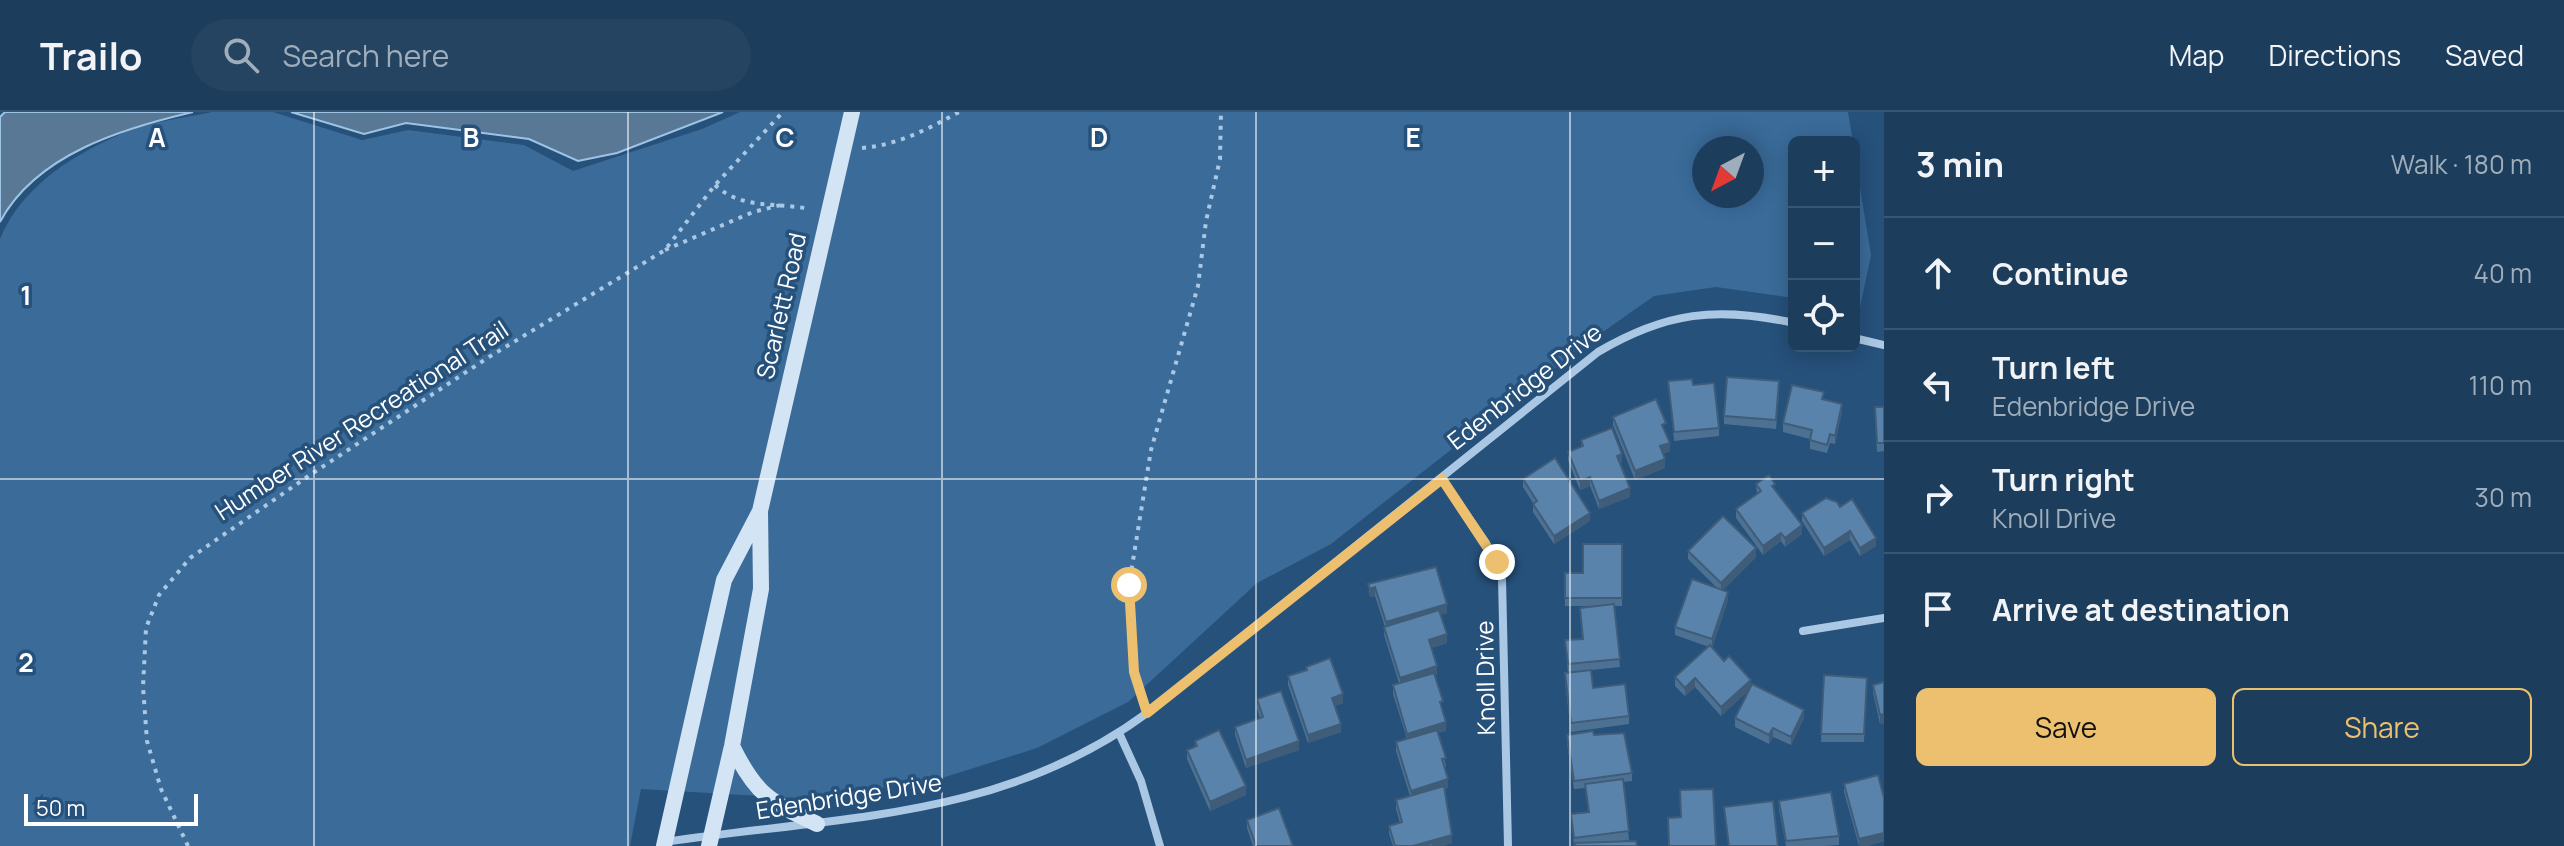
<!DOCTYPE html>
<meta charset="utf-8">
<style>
:root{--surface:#1c3d5c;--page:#254462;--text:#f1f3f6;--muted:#a0aebb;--line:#3a5672;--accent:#edc06f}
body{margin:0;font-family:Manrope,sans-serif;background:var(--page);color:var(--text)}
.controls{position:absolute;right:24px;top:24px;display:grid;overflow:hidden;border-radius:12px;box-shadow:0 4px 20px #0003}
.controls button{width:72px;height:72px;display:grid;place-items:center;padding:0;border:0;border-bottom:2px solid var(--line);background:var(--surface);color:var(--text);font:40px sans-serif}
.compass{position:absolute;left:1692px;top:24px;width:72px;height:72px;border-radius:50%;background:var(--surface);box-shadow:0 4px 20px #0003;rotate:221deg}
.scale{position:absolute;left:24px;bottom:20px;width:174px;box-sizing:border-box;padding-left:8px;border:4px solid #fff;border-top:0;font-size:22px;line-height:28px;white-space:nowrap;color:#fff;-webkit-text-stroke:6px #26517b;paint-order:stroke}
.stop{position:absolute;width:24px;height:24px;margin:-18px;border:6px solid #edc06f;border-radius:50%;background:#fff}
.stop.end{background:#edc06f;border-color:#fff;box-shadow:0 2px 8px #0008}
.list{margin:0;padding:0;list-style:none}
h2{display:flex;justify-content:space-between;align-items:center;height:104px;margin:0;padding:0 32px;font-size:34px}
h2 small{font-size:26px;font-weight:400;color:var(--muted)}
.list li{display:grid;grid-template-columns:52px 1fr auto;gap:24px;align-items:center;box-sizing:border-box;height:112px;padding:0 32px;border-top:2px solid var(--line)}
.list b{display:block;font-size:30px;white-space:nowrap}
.list p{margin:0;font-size:26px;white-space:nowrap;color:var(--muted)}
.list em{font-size:26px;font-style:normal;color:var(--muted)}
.actions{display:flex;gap:16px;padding:24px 32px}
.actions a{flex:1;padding:18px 0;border:2px solid var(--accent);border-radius:12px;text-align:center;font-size:28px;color:var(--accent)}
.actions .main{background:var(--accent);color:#111}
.icon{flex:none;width:44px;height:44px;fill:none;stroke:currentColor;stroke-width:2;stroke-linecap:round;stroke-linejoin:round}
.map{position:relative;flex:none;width:1884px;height:734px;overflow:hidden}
header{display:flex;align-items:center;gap:48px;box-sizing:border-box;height:112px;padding:0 40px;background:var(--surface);border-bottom:2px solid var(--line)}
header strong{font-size:38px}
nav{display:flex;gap:44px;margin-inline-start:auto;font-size:28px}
.search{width:560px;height:72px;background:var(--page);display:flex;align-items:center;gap:20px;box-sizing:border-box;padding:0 28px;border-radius:44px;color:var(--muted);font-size:30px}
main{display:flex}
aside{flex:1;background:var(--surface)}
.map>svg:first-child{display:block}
</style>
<header>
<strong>Trailo</strong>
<div class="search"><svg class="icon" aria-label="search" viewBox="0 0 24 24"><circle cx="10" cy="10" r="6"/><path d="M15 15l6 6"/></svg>Search here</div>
<nav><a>Map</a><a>Directions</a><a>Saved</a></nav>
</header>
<main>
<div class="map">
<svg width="1884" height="734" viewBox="0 0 1884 734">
<rect width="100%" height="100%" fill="#26517b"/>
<!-- green -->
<path fill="#3a6b99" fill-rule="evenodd" d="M212,0h61l89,28 46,-10 116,15 49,26 129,-42 38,-17h1108l5,30h-59v156l-78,-11 -62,9 -71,50 -252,198 -74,39 -129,119 -91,46 -98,31 -126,20 -172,-10 -11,57h-630v-607c22,-54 76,-86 128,-108 26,-10 57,-13 84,-19zM1704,36h48v48h-48z
M1854,39l17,104 -12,57 -5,-1z"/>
<!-- water -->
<path fill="#597896" stroke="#9ec4e5" stroke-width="2" d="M5,0h188c-69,16 -157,42 -193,110v-105z
M291,0h432l-106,41 -39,8 -49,-22 -123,-16 -42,11z"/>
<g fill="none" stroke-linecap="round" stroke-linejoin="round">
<!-- path -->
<path stroke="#aac8e4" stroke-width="4" stroke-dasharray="4 6" stroke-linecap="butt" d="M862,36c36,-3 66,-19 97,-36
M715,73c27,25 61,17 95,24
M665,138l88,-38 32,-8
M1142,586l-8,-26 -5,-87 22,-135 47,-164 8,-65 14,-62 1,-47
M188,734l-27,-57 -14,-48 -4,-54 3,-59 13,-33 31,-37 117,-81 182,-120 176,-107 50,-65 68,-73"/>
<!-- street -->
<path stroke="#aac8e4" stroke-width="8" d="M1854,226l30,7
M1442,367l44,64 16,36 6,267
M1803,519l81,-13
M1119,621l22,48 19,65
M665,730c170,-26 336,-21 482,-129l451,-361c68,-40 119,-46 196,-29"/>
<!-- secondary -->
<path stroke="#d3e4f4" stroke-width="16" d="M732,634c24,49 37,55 85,78
M664,734l60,-266 35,-67
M709,734l23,-100 29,-157 -1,-78 92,-399"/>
</g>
<!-- wall -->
<path fill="#4d7193" d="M1668,269l51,47v8l-45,5z
M1779,278l-3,39 -52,-5v-8z
M1824,287l18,13 -7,32 -5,-1 -3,10 -17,-4v-10l-27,-7v-9z
M1884,295v44l-7,1 -2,-36z
M1613,305l53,15 4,19 -7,3 2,14 -30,12 -22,-55z
M1581,328l41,22 -2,1 10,34 -31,12 -9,-23 -10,4 -12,-30v-8l13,-5z
M1523,367l67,42 -36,23 -21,-32v-9l-10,-16z
M1756,372l19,6 27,44 -17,13 -4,-6 -18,14 -27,-37v-9l21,-15z
M1840,395l36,39 -16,10 -10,-16 -26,16 -22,-35v-8z
M1622,432v62h-8l6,61 -29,3 2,18 36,28v8l-58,8 -6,-50v-9h3l-3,-33 17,-1 -2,-31 12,-2h-27v-33h18z
M1688,439l68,6 -33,33 5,10 -16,48 12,13 27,25 53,32 -13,27 -18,-8 -4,7 -34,-17v-9l13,-27 -27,25 -26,-29 -10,9 -10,-10v-9l34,-30 -34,-12v-8l42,-39 -29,-29z
M1368,472l79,29 -6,1 6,29 -16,5 15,83 -8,2 8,33 -1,1 3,21 -4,1 8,54 -9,3h-50l-4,-12v-8l11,-3 -4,-14v-9l14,-4 -14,-45v-9l11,-3 -14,-45v-9l6,-2 -15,-48 1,-8 -10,-31 -5,1z
M1306,555l37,36 -9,3 7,26 -33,11 -20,-58v-9l18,-6z
M1824,563l43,3 -3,64h-43z
M1884,570v41l-4,1 -7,-31v-8z
M1257,587l42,51 -53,18 -11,-33v-8l25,-9 -3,-10z
M1567,623h27l38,38v8l-9,1 6,58 -17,2 25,4h-63l-3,-32 17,-2 -3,-24 -11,1 -7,-46z
M1195,629l51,54 -36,16 -23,-52v-9l8,-3z
M1844,672l40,14v43l-17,5h-8l-15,-54z
M1779,689l60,35v9l-14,1h-39l-7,-36z
M1247,708l46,26h-40l-6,-18z"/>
<!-- shaded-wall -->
<path fill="#3f5c78" d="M1842,292v8l-7,32v-8z
M1670,331v8l-10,4v-9z
M1622,342v8l-5,3v-9z
M1665,347v9l-30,12v-9z
M1590,365v9l-10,4v-9z
M1630,376v9l-31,12v-8z
M1590,401v8l-36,23v-8z
M1802,413v9l-17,13v-9z
M1850,419v9l-26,16v-8z
M1781,421v8l-18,14v-9z
M1876,426v8l-16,10v-8z
M1756,436v9l-35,35v-9z
M1375,475v9l-5,1v-8z
M1728,480v8l-16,48v-9z
M1447,492v9l-61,17v-8z
M1447,522v9l-18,5v-8z
M1437,554v9l-37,11v-8z
M1695,566v9l-10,9v-8z
M1751,568v9l-30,27v-9z
M1343,582v9l-11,4v-9z
M1804,598v8l-13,27v-8z
M1884,602v9l-4,1v-9z
M1446,610v9l-39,11v-8z
M1341,612v8l-33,11v-8z
M1773,616v9l-4,7v-9z
M1299,629v9l-53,18v-8z
M1448,667v9l-37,11v-8z
M1246,674v9l-36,16v-9z
M1884,721v8l-17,5h-8v-7z
M1452,723v8l-9,3h-30z"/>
<!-- building -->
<path fill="#5a83ab" stroke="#3f5c78" stroke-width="2" d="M1727,265l52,4 -3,39 -52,-4z
M1692,267l1,6 21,-2 5,45 -45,4 -6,-51z
M1792,273l32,7 -2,7 20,5 -7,32 -5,-2 -3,11 -17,-5 2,-10 -29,-7z
M1656,287l10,24 -4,2 8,18 -10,3 5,13 -30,12 -22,-54z
M1875,295h9v36h-7z
M1612,316l10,26 -5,2 13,32 -31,13 -9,-24 -10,4 -12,-29 15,-6 -2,-6z
M1555,346l35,55 -36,23 -21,-32 4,-3 -14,-22z
M1769,363l6,9 -3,2 30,39 -17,13 -4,-5 -18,13 -27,-37 25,-18 -5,-7z
M1826,386l11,4 3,5 12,-8 24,39 -16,10 -10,-17 -26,17 -22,-35z
M1723,404l33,32 -35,35 -33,-32z
M1583,432h39v54h-57v-25h18z
M1436,455l11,37 -61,18 -11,-35 -5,2 -2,-5z
M1692,467l36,13 -16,47 -37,-12z
M1614,492l6,55 -52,5 -3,-24 18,-1 -3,-31z
M1439,498l8,24 -18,6 8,26 -37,12 -16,-51z
M1710,533l14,16 5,-5 22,24 -30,27 -26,-29 -10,10 -10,-11z
M1330,546l13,36 -11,4 9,26 -33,11 -20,-59 19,-6 -1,-3z
M1591,558l2,18 32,-4 4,32 -58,7 -6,-50z
M1434,561l9,28 -3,1 6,20 -39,12 -14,-49z
M1824,563l43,3 -3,56h-43z
M1884,570v32l-4,1 -7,-30z
M1752,572l52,26 -13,27 -18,-9 -4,7 -34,-17z
M1281,579l18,50 -53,19 -11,-33 28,-10 -6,-18z
M1219,618l27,56 -36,16 -23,-52 10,-4 -2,-5z
M1437,618l9,28 -4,1 6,20 -37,12 -15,-49z
M1593,619l1,4 30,-2 8,40 -58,8 -7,-46z
M1878,663l6,23v35l-25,6 -15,-55z
M1623,667l6,52 -55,7 -3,-24 18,-2 -4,-28z
M1444,674l8,49 -39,11h-18l-6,-20 13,-4 -6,-22z
M1713,677l3,57h-47l-1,-28 13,-1 -1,-27z
M1831,680l8,44 -53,5 -7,-40z
M1773,689l5,45h-49l-5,-39z
M1279,696l14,38h-37l-9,-26z
M1636,729l1,5h-62v-3z
M1432,731l1,3h-12z"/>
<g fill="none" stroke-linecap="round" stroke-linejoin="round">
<!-- route -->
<path stroke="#edc06f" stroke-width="10" d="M1129,473l5,87 13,41 295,-234 55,83"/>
</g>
<!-- grid -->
<path fill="none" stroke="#fff" stroke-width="2" stroke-opacity="0.55" d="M314,0v734M628,0v734M942,0v734M1256,0v734M1570,0v734M0,367h1884"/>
<g text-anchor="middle" stroke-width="7" stroke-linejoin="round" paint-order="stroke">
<!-- street labels -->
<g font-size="24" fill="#fff" stroke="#26517b">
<text transform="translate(782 194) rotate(-77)" y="8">Scarlett Road</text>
<text transform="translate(1525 275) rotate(-38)" y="8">Edenbridge Drive</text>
<text transform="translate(362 309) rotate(-33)" y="8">Humber River Recreational Trail</text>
<text transform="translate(1486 566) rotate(-91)" y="8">Knoll Drive</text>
<text transform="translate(849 685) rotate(-9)" y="8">Edenbridge Drive</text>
</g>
</g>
<g font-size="26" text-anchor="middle" font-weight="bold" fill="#fff" stroke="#26517b" stroke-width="7" stroke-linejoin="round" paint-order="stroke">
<text x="157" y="35">A</text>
<text x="471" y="35">B</text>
<text x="785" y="35">C</text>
<text x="1099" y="35">D</text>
<text x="1413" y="35">E</text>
<text x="26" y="193">1</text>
<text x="26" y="560">2</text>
</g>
</svg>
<div class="controls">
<button>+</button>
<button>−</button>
<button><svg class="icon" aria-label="locate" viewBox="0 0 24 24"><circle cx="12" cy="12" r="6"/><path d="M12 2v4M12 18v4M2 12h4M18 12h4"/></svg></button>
</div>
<svg class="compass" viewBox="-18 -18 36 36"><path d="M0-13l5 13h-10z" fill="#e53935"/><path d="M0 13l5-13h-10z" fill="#a0aebb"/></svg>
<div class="scale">50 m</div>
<div class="stop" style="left:1129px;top:473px"></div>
<div class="stop end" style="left:1497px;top:450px"></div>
</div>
<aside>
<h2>3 min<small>Walk · 180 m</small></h2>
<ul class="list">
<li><svg class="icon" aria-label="ahead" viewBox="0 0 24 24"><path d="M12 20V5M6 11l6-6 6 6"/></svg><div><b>Continue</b></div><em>40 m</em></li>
<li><svg class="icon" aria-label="left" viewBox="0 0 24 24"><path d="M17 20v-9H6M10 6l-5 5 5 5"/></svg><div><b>Turn left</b><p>Edenbridge Drive</p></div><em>110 m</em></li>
<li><svg class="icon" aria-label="right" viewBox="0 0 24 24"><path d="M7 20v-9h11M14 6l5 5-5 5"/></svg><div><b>Turn right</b><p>Knoll Drive</p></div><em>30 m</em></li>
<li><svg class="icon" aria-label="arrive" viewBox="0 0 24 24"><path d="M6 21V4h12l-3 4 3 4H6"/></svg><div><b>Arrive at destination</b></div></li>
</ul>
<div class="actions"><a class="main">Save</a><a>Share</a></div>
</aside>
</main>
